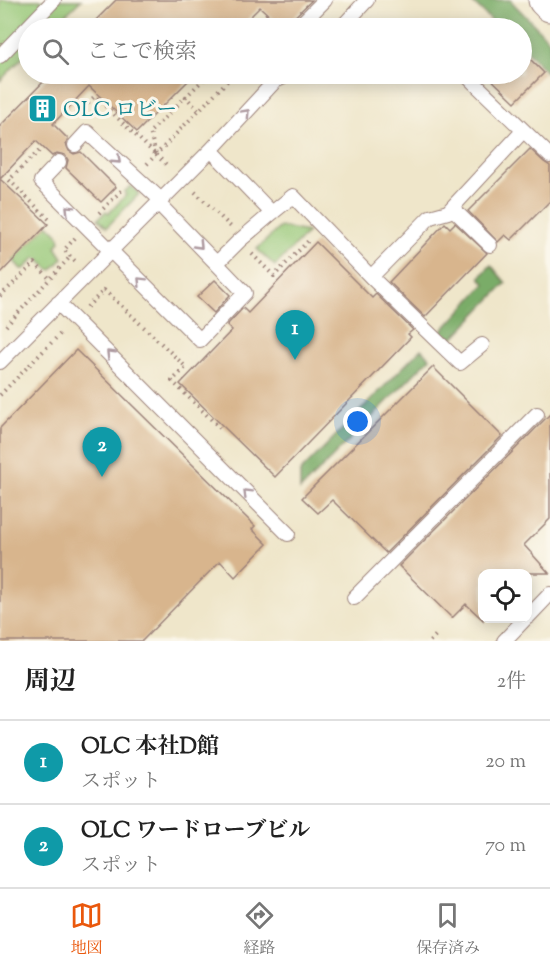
<!DOCTYPE html>
<html lang="ja">
<meta charset="utf-8">
<style>
:root{--surface:#fff;--page:#f6f6f6;--text:#222;--muted:#767676;--line:#e0e0e0;--accent:#ea580c}
body{margin:0;font-family:"Sorts Mill Goudy","Noto Serif JP",serif;background:var(--page);color:var(--text)}
.controls{position:absolute;right:18px;bottom:18px;display:grid;overflow:hidden;border-radius:12px;box-shadow:0 3px 15px #0003}
.controls button{width:54px;height:54px;display:grid;place-items:center;padding:0;border:0;border-bottom:2px solid var(--line);background:var(--surface);color:var(--text);font:30px sans-serif}
.you{position:absolute;left:358px;top:422px;width:21px;height:21px;margin:-15px;border:4px solid #fff;border-radius:50%;background:#1a73e8;box-shadow:0 0 0 9px #1a73e833}
.badge{display:grid;place-items:center;width:39px;height:39px;border-radius:50%;background:var(--accent);color:#fff;font-size:20px;font-weight:700}
.pin{position:absolute;translate:-50% -50px;filter:drop-shadow(0 2px 3px #0008)}
.pin::after{content:'';position:absolute;top:32px;width:21px;height:18px;background:inherit;clip-path:polygon(0 0,100% 0,50% 100%)}
.list{margin:0;padding:0;list-style:none}
h2{display:flex;justify-content:space-between;align-items:center;height:78px;margin:0;padding:0 24px;font-size:26px}
h2 small{font-size:20px;font-weight:400;color:var(--muted)}
.list li{display:grid;grid-template-columns:39px 1fr auto;gap:18px;align-items:center;box-sizing:border-box;height:84px;padding:0 24px;border-top:2px solid var(--line)}
.list b{display:block;font-size:22px;white-space:nowrap}
.list p{margin:0;font-size:20px;white-space:nowrap;color:var(--muted)}
.list em{font-size:20px;font-style:normal;color:var(--muted)}
.icon{flex:none;width:33px;height:33px;fill:none;stroke:currentColor;stroke-width:2;stroke-linecap:round;stroke-linejoin:round}
.map{position:relative;flex:none;width:550px;height:641px;overflow:hidden}
.search{position:absolute;background:var(--surface);box-shadow:0 3px 15px #0003;left:18px;right:18px;top:18px;height:66px;display:flex;align-items:center;gap:15px;box-sizing:border-box;padding:0 21px;border-radius:33px;color:var(--muted);font-size:22px}
.sheet{height:246px;background:var(--surface)}
nav{display:flex;justify-content:space-around;align-items:center;box-sizing:border-box;height:84px;border-top:2px solid var(--line);background:var(--surface);font-size:16px;color:var(--muted)}
nav a{display:grid;justify-items:center;gap:3px}
nav .on{color:var(--accent)}
.map>svg:first-child{display:block}
</style>
<div class="map">
<svg width="550" height="641" viewBox="0 0 550 641">
<rect width="100%" height="100%" fill="#fbf7ec"/>
<filter id="ink" filterUnits="userSpaceOnUse"><feTurbulence type="fractalNoise" baseFrequency=".0167" numOctaves="2"/><feDisplacementMap in="SourceGraphic" scale="12" xChannelSelector="R" yChannelSelector="G"/><feConvolveMatrix kernelMatrix="1 2 1 2 8 2 1 2 1" color-interpolation-filters="sRGB"/></filter>
<filter id="wash" filterUnits="userSpaceOnUse"><feTurbulence type="fractalNoise" baseFrequency=".008" numOctaves="4" result="noise"/><feDisplacementMap in="SourceGraphic" scale="24" xChannelSelector="R" yChannelSelector="G"/><feGaussianBlur stdDeviation="1.35" result="paint"/><feColorMatrix in="noise" values="0 0 0 0 0 0 0 0 0 0 0 0 0 0 0 0 0 1.4 0 .05"/><feComposite in="paint" operator="in"/></filter>
<g filter="url(#wash)">
<rect width="100%" height="100%" fill="#efe6ca"/>
<!-- green -->
<path fill="#98c878" stroke="#717452" stroke-width="1.5" d="M0,0h81l-29,28h-24v24l-28,29z
M131,186l8,8 -32,33 -9,-8 8,-8 3,2 17,-18 -2,-3z
M48,224l10,10 2,7 -4,6 7,11 -11,12 -3,-1 -12,-11h-2l-11,11h-3l-8,-9z
M280,227l28,5 -33,34 -18,-17z"/>
<!-- forest -->
<path fill="#7aac68" stroke="#62664a" stroke-width="1.5" d="M470,0h40l40,41v35l-28,-30v-18h-17l-4,-4 -7,-1z
M491,265l15,18 -53,55 -13,-5 45,-49 -5,-7z
M421,349l9,9 -130,132v-18z"/>
<g id="blocks">
<!-- building -->
<path fill="#d8b58d" d="M116,0h196l-29,28 -23,-21 -21,21h-151z
M522,51l22,22 -29,29 -29,-28h36z
M51,74h144l-58,58 -48,-46 -36,38 15,15 -2,5 3,7 5,3 7,-2 35,35 -15,15 -35,-34 2,-8 -3,-5 -8,-2 -5,3 -16,-15 -36,38v-53z
M530,149l14,13 6,4v35l-39,39 -6,-5 -7,7 -30,-31z
M0,179l48,45 -48,50z
M445,223l5,5 5,-5 32,30 -62,64 -36,-35z
M316,242l56,56 4,-4 37,36 -5,4 3,3 -136,140 -95,-93 52,-54 -5,-5 16,-17 5,5z
M215,280l15,15 -16,18 -17,-16z
M76,350l179,176 -3,3 15,15 -32,33 -15,-16 -78,80h-142v-213z
M433,367l69,69 -116,117 -54,-53 -14,13 -16,-15z
M550,414v105l-26,26 25,28h-66v47l-17,-16 -14,14 -53,-52z"/>
</g>
</g>
<g filter="url(#ink)">
<use href="#blocks" fill-opacity="0" stroke="#9c827a" stroke-width="1.5"/>
<g fill="none" stroke-linecap="round" stroke-linejoin="round">
<defs>
<path id="service" d="M297,28l28,-28
M341,28l26,-28
M0,56l54,-56
M465,74l85,82
M275,81l15,-7
M75,145l12,-13 74,68
M211,150l61,63 21,-17 78,81 89,86 22,-18
M59,162l-18,19 159,159 45,-47 -87,-90
M452,208l38,37
M217,263l22,-22 33,-28
M371,277l59,-60 18,-5 75,-81
M58,303l230,231
M0,362l211,-212 64,-69v-7
M354,598l183,-184
M528,617l22,-23
M504,641l22,-23"/>
<path id="tertiary" d="M545,0l5,5"/>
</defs>
<!-- service casing -->
<use href="#service" stroke="#9c827a" stroke-width="16"/>
<!-- tertiary casing -->
<use href="#tertiary" stroke="#9c827a" stroke-width="35"/>
<!-- path -->
<path stroke="#9c827a" stroke-width="4" stroke-dasharray="1.5 4.5" stroke-linecap="butt" d="M253,28l14,-14
M185,96l13,14
M75,115l20,-19 61,59 -6,-23 59,-58
M39,151l-30,29 43,42
M156,155l12,11
M147,164l87,-90
M195,192l36,35
M99,213l24,-24
M75,238l-11,12 11,11
M252,254l22,22 36,-37
M0,296l35,-33 15,16
M87,307l17,-17 9,8 73,69 -14,14 49,48
M6,326l65,-70
M0,395l63,-64
M430,641l6,-6"/>
<!-- service -->
<use href="#service" stroke="#fff" stroke-width="14"/>
<!-- tertiary -->
<use href="#tertiary" stroke="#fff" stroke-width="33"/>
</g>
<!-- one-way arrows -->
<defs><path id="oneway-chevron" d="M-2-3.5L2.5 0L-2 3.5" fill="none" stroke-width="1.6" stroke-linecap="round" stroke-linejoin="round" transform="scale(1.5)"/></defs>
<g stroke="#ae9aa0">
<use href="#oneway-chevron" transform="translate(246 113) rotate(-47)"/>
<use href="#oneway-chevron" transform="translate(117 160) rotate(43)"/>
<use href="#oneway-chevron" transform="translate(69 209) rotate(-135)"/>
<use href="#oneway-chevron" transform="translate(199 245) rotate(46)"/>
<use href="#oneway-chevron" transform="translate(141 281) rotate(-135)"/>
<use href="#oneway-chevron" transform="translate(110 354) rotate(-135)"/>
<use href="#oneway-chevron" transform="translate(247 493) rotate(-135)"/>
</g>
</g>
<!-- icons -->
<defs>
<symbol id="building-square" viewBox="-11 -11 22 22"><rect x="-9" y="-9" width="18" height="18" rx="4" fill="#0f9aa8" stroke="#fbf7ec"/><path d="M-4-6H4V6H1V3H-1V6H-4ZM-2.5-4.3h1.7v1.8h-1.7ZM.8-4.3h1.7v1.8H.8ZM-2.5-1h1.7V.8h-1.7ZM.8-1h1.7V.8H.8Z" fill="#fff"/></symbol>
</defs>
<g fill-rule="evenodd">
<use href="#building-square" x="26" y="92" width="33" height="33"/>
</g>
<g text-anchor="middle" stroke-width="6" stroke-linejoin="round" paint-order="stroke">
<!-- culture labels -->
<g font-size="21" fill="#0d838f" stroke="#fbf7ec" text-anchor="start">
<text x="63" y="116">OLC ロビー</text>
</g>
</g>
</svg>
<div class="controls">
<button><svg class="icon" aria-label="locate" viewBox="0 0 24 24"><circle cx="12" cy="12" r="6"/><path d="M12 2v4M12 18v4M2 12h4M18 12h4"/></svg></button>
</div>
<div class="you"></div>
<div class="pin badge" style="left:295px;top:360px;background:#0f9aa8">1</div>
<div class="pin badge" style="left:102px;top:477px;background:#0f9aa8">2</div>
<div class="search"><svg class="icon" aria-label="search" viewBox="0 0 24 24"><circle cx="10" cy="10" r="6"/><path d="M15 15l6 6"/></svg>ここで検索</div>
</div>
<section class="sheet">
<h2>周辺<small>2件</small></h2>
<ul class="list">
<li><span class="badge" style="background:#0f9aa8">1</span><div><b>OLC 本社D館</b><p>スポット</p></div><em>20 m</em></li>
<li><span class="badge" style="background:#0f9aa8">2</span><div><b>OLC ワードローブビル</b><p>スポット</p></div><em>70 m</em></li>
</ul>
</section>
<nav>
<a class="on"><svg class="icon" aria-label="map" viewBox="0 0 24 24"><path d="M3 6l6-2 6 2 6-2v14l-6 2-6-2-6 2zM9 4v14M15 6v14"/></svg>地図</a>
<a><svg class="icon" aria-label="directions" viewBox="0 0 24 24"><path d="M12 3l9 9-9 9-9-9zM9 14v-3h6M13 9l2 2-2 2"/></svg>経路</a>
<a><svg class="icon" aria-label="saved" viewBox="0 0 24 24"><path d="M7 4h10v16l-5-4-5 4z"/></svg>保存済み</a>
</nav>
